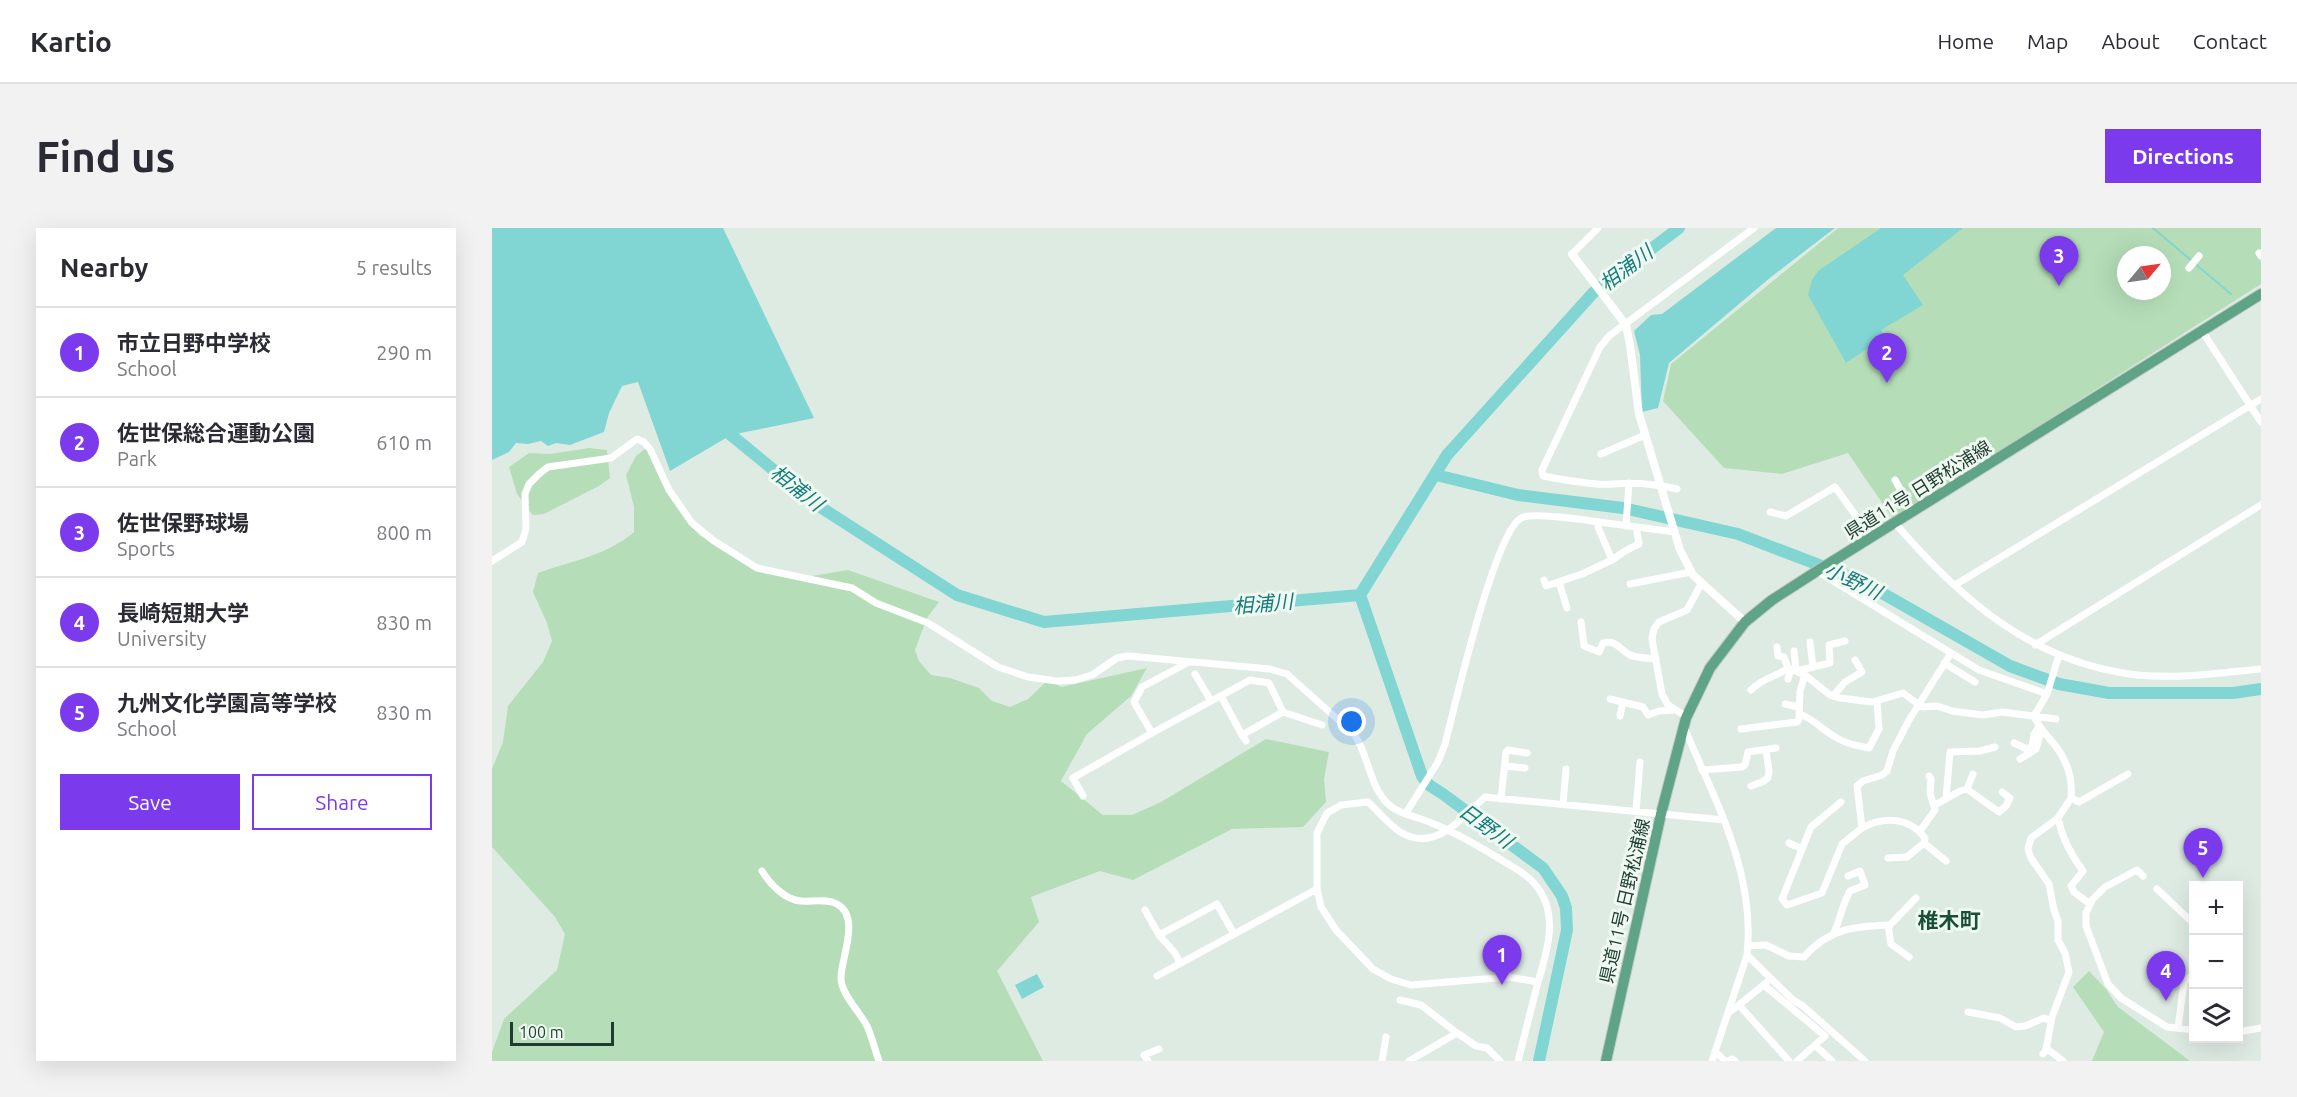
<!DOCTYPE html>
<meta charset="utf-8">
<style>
:root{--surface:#fff;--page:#f2f2f3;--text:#2b2b33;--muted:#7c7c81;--line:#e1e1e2;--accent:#7c3aed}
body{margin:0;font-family:Ubuntu,"Noto Sans JP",sans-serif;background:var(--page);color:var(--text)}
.controls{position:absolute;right:18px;bottom:18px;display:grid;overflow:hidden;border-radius:0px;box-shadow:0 6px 24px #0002}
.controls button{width:54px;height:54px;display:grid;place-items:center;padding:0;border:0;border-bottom:2px solid var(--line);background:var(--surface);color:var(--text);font:30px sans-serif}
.compass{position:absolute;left:1625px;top:18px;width:54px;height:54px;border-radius:50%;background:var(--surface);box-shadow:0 6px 24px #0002;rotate:61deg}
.scale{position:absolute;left:18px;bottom:15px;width:104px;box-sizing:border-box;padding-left:6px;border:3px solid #1e3c2f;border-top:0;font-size:16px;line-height:21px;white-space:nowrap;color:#1e3c2f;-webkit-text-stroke:4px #eff8f1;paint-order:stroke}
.you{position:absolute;left:860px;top:494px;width:21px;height:21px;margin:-15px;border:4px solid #fff;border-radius:50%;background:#1a73e8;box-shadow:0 0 0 9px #1a73e833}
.badge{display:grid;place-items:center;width:39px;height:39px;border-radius:50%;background:var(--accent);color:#fff;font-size:20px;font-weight:700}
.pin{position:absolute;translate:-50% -50px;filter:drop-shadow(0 2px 3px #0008)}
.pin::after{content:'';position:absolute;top:32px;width:21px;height:18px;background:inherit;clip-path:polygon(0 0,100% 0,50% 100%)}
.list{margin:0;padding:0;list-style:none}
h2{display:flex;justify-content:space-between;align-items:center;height:78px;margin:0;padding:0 24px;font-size:26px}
h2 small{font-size:20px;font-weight:400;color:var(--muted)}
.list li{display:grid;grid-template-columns:39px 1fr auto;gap:18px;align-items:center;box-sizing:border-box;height:90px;padding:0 24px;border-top:2px solid var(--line)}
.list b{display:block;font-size:22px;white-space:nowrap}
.list p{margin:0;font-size:20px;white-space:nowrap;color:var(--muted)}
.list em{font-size:20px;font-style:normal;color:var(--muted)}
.actions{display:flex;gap:12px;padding:18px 24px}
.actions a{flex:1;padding:14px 0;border:2px solid var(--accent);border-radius:0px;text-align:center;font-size:21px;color:var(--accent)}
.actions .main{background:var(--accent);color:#fff}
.icon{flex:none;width:33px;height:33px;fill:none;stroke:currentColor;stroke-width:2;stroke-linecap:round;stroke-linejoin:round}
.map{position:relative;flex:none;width:1769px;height:833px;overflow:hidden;border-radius:0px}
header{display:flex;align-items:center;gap:36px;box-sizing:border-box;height:84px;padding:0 30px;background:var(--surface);border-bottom:2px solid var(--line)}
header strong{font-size:28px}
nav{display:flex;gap:33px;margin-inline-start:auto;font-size:21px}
.intro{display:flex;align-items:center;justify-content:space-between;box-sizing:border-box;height:144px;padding:0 36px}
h1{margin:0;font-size:42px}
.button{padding:15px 27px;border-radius:0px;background:var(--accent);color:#fff;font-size:21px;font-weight:700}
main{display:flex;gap:36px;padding:0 36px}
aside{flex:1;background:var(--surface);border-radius:0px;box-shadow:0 6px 24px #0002}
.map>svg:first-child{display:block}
</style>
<header>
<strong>Kartio</strong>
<nav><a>Home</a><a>Map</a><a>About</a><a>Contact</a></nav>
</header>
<div class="intro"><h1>Find us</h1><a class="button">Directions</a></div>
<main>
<aside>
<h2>Nearby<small>5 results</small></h2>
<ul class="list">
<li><span class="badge">1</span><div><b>市立日野中学校</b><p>School</p></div><em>290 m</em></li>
<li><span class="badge">2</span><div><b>佐世保総合運動公園</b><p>Park</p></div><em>610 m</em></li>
<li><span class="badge">3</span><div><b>佐世保野球場</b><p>Sports</p></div><em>800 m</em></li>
<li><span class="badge">4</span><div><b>長崎短期大学</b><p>University</p></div><em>830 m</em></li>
<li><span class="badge">5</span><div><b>九州文化学園高等学校</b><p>School</p></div><em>830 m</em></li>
</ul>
<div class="actions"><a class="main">Save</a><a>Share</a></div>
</aside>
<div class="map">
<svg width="1769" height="833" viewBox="0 0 1769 833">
<rect width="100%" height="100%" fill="#deebe3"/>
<!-- green -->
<path fill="#b5deb8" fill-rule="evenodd" d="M1346,0h423v56l-368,235 -45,-66 -66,21 -58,-6 -61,-67 8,-37zM1634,27h36v36h-36z
M97,220l18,2 3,28 -11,8 -55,28 -11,1 -16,-21 -8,-27 20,-14 21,1z
M153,221l8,5 14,26 13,32 19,23 41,26 66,16 42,-7 91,32 -12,16 -12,32 4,11 12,14 19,3 29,10 13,13 18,6 18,-8 21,-20 12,8 86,-19 -16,28 -44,38 -26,47 42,34h29l29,-13 105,-63 63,13 -5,27 2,23 -23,25 -71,2 -99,51 -33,-9 -69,26 8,25 -42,49 46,90h-551v-9l12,-33 53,-49 8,-36 -10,-17 -63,-70v-78l11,-27 5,-36 35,-44 9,-21 -5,-18 -14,-31 5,-19c35,-13 66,-16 96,-41v-25l-8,-32 10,-19z
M1597,743l17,18 12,18 72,54h-98l12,-29 -31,-45z"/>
<!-- water -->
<path fill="#81d5d3" d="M0,0h231l91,190 -83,17 -61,36 -32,-89 -16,4 -13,27 -5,19 -34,13 -14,-2 -8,3 -7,-5 -13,3 -12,-1 -7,9 -17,8z
M1284,0h59l-64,49 -102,86 -11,45 -16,4 -2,-57 -6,-24 17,-16 11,-1z
M1389,0h82l-60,47 20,30 -42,25 3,7 -38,26 -38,-68 4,-15 6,-9z
M545,746l7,13 -22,12 -7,-14z"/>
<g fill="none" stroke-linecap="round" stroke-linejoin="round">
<!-- stream -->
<path stroke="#81d5d3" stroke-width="2" d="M1661,0l78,66"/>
<!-- river -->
<path stroke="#81d5d3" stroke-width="12" d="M239,207l83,68 143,92 87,27 316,-27 87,-140 146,-162 86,-65
M944,247l82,20 105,13 115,26 123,47 149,85 49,18 50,9h124l28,-4
M868,367l62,181 7,9 14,9 100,74 19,28 4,12 1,22 -28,131"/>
<defs>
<path id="primary" d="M1114,833l55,-247 25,-96 24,-50 35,-46 27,-22 45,-29 444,-277"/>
</defs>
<!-- primary casing -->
<use href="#primary" stroke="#c0c8c5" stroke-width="12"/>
<!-- minor -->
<path stroke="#fff" stroke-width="7" d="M1767,25l2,3
M1080,26l26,-26
M1697,40l10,-12
M1710,103l59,91
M1109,226l44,-19
M1403,252l18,32
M1185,261c-21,-5 -44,-7 -64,-5 -15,2 -54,-5 -70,-8l-1,-6 58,-123 9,-11 145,-108
M1278,284l16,4 49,-29 37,51
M1403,295c66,77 138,140 242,152 42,4 83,-2 124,-6
M1134,298l3,-43
M1120,332l13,-9 14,-7 -3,-17
M0,333l30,-19 4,-13 -1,-35 4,-10 10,-10 9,-7 63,-9 26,-19 7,3 6,7 19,41 23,33 22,18 43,27 95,20 24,15 52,20 70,44 30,10 29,4 18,-1 17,-5 25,-17 11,-2 142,13 17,5 67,60c15,21 15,52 34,70 12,11 31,13 46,20 22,9 41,20 61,32 12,8 28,15 38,26 27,29 15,67 5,100
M1325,343l162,99 68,24
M1052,352l2,6 36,-12 30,-14 -14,-33 1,-5 76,10
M1067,354l8,26
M1138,356l61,-12
M1463,357l306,-186
M1089,394l3,24 15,6 4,-9c13,-4 17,7 27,12 6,3 19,3 26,4
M1318,414l3,25
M1543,417l226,-140
M1285,419l1,9 6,1 4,11
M1302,423l2,20 34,-8 -1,-18 16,-4
M1567,427l-12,39 -13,22c6,14 11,17 20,28 13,16 19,34 17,54l8,4 49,-28
M1452,435l31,19
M703,446l16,27
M1296,451l3,-10
M1259,462c14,-14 24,-12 37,-22l17,7 25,20 10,3 32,4 31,-9 19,14 15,-1 15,5 31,4 19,-3 54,7
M729,468l21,39
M1341,468l12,-14 17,-10 -7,-12
M1118,471l33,8 5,8 11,-4 15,-1
M1293,476l14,3
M1307,486c14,4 21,14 33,21 11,8 24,11 37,13l10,-19 -2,-28
M1128,488l3,-14
M1195,489l-19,-12 -6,-11 -10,-55 2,-10 5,-7 28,-12 14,-26
M1192,499c31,74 72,145 63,228l-35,106
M1249,501l56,-7 2,-3 1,-28 5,-16
M660,505l98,-53 19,3 14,29 39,13
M754,513l-4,-6 41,-23
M1522,515l13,6 5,-3 2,-12 5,-7
M1528,531l16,-10 5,-18
M1013,538l20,2
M1210,542l40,-3 3,-2 3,-13 28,-4
M1259,558l11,-4 6,-4 1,-7 -3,-21
M1475,561l6,-15
M591,568l-10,-18 79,-45 -18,-31 8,-15 45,-24
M1454,570l4,-46 30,-1 15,-4
M1009,571l5,-47 2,-2 19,3
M1349,574l-30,25 -29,72 5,6 35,-12 20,-49 20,-16 -5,-42 6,-5 19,-6 5,-4 6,-20 16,-31 42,-67
M1071,576l3,-35
M1443,577l25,-14 7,-2 32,23 7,-6 4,-8 -8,-6
M1144,583l4,-49
M914,585l32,-51 7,-18c10,-38 49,-210 76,-226 10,-6 65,2 78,4
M1566,590c4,20 12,36 25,53l-12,15 3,6 16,12
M1370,600c22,-12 47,-11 63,10l-1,5 22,18
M1428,603l15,-21 -5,-17 1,-14 -2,-3
M1297,615l13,6
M1396,630l19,-1 17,-14
M270,643c8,13 23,29 39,30 11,1 25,-3 36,3 24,13 4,54 4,74 0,16 19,34 26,48 5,11 8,24 12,35
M1651,648l-6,-6 -32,17 -13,13 -6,13v13l22,58 13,14 46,29 27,3
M1665,661l37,35
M653,682l14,25 58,-31 17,30
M1396,697l3,19 18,13
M667,707l16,18 5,10
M1341,707c7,-15 9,-30 17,-44l15,-6 -5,-14 -12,5
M1256,718l18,-1 23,11 15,1c24,-28 50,-31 86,-32l26,-27
M1255,727l46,45 10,6 62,55
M665,748l160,-87
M1272,757l61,51 -28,25
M908,772l21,5 36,28
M1247,777l28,-23
M1476,784l32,6 16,9 9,-1 19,-8 7,3
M1236,785l11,-8 50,56
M1686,800l6,-46 10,-8
M1746,804l23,-4
M1323,817l17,16
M1554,820l17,13
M1223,823l10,10
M1551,826l3,-4 6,-33 17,-45 -4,-19 -7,-13v-19l-4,-11 -5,-26 -18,-26 -3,-9 3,-11 27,-20 13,-20
M656,833l-4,-6 15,-6
M890,833l4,-24
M917,833l48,-28 19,13 11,2 13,13
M1026,833l20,-79 -29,-5 -98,8 -20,-6 -18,-10 -37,-39 -15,-23 -4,-18v-56l10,-20 14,-8 27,-3c10,9 23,25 34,31 34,19 61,-16 83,-36l239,23
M1237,833l3,-2 3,2"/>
<!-- tertiary -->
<path stroke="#fff" stroke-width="8" d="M1080,26l54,71 4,20 9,69 41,136 13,25 52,47"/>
<!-- primary -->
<use href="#primary" stroke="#5fa486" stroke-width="10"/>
</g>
<g text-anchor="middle" stroke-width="6" stroke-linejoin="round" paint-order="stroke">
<!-- street labels -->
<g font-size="18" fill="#1e3c2f" stroke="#eff8f1">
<text transform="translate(1426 262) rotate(-32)" y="6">県道11号 日野松浦線</text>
<text transform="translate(1133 673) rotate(-77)" y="6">県道11号 日野松浦線</text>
</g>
<!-- water labels -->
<g font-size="20" font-style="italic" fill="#147c7b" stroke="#eff8f1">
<text transform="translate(1134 40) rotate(-37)" y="7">相浦川</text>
<text transform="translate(305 260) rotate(38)" y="7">相浦川</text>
<text transform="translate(1361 353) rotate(25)" y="7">小野川</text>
<text transform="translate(771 376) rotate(-5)" y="7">相浦川</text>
<text transform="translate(994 598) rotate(36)" y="7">日野川</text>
</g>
<!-- quarter labels -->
<g font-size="21" font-weight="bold" fill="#194f38" stroke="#eff8f1">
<text x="1457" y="700">椎木町</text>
</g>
</g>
</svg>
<div class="controls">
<button>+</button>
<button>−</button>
<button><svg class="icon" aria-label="layers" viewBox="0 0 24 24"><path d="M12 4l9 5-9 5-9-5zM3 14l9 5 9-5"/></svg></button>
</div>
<svg class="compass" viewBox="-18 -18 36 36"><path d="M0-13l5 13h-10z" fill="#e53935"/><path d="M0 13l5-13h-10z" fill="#7c7c81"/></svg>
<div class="scale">100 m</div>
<div class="you"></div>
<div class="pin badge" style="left:1010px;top:757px">1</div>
<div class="pin badge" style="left:1395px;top:155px">2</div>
<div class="pin badge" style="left:1567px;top:58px">3</div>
<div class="pin badge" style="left:1674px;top:773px">4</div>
<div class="pin badge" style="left:1711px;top:650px">5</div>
</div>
</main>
